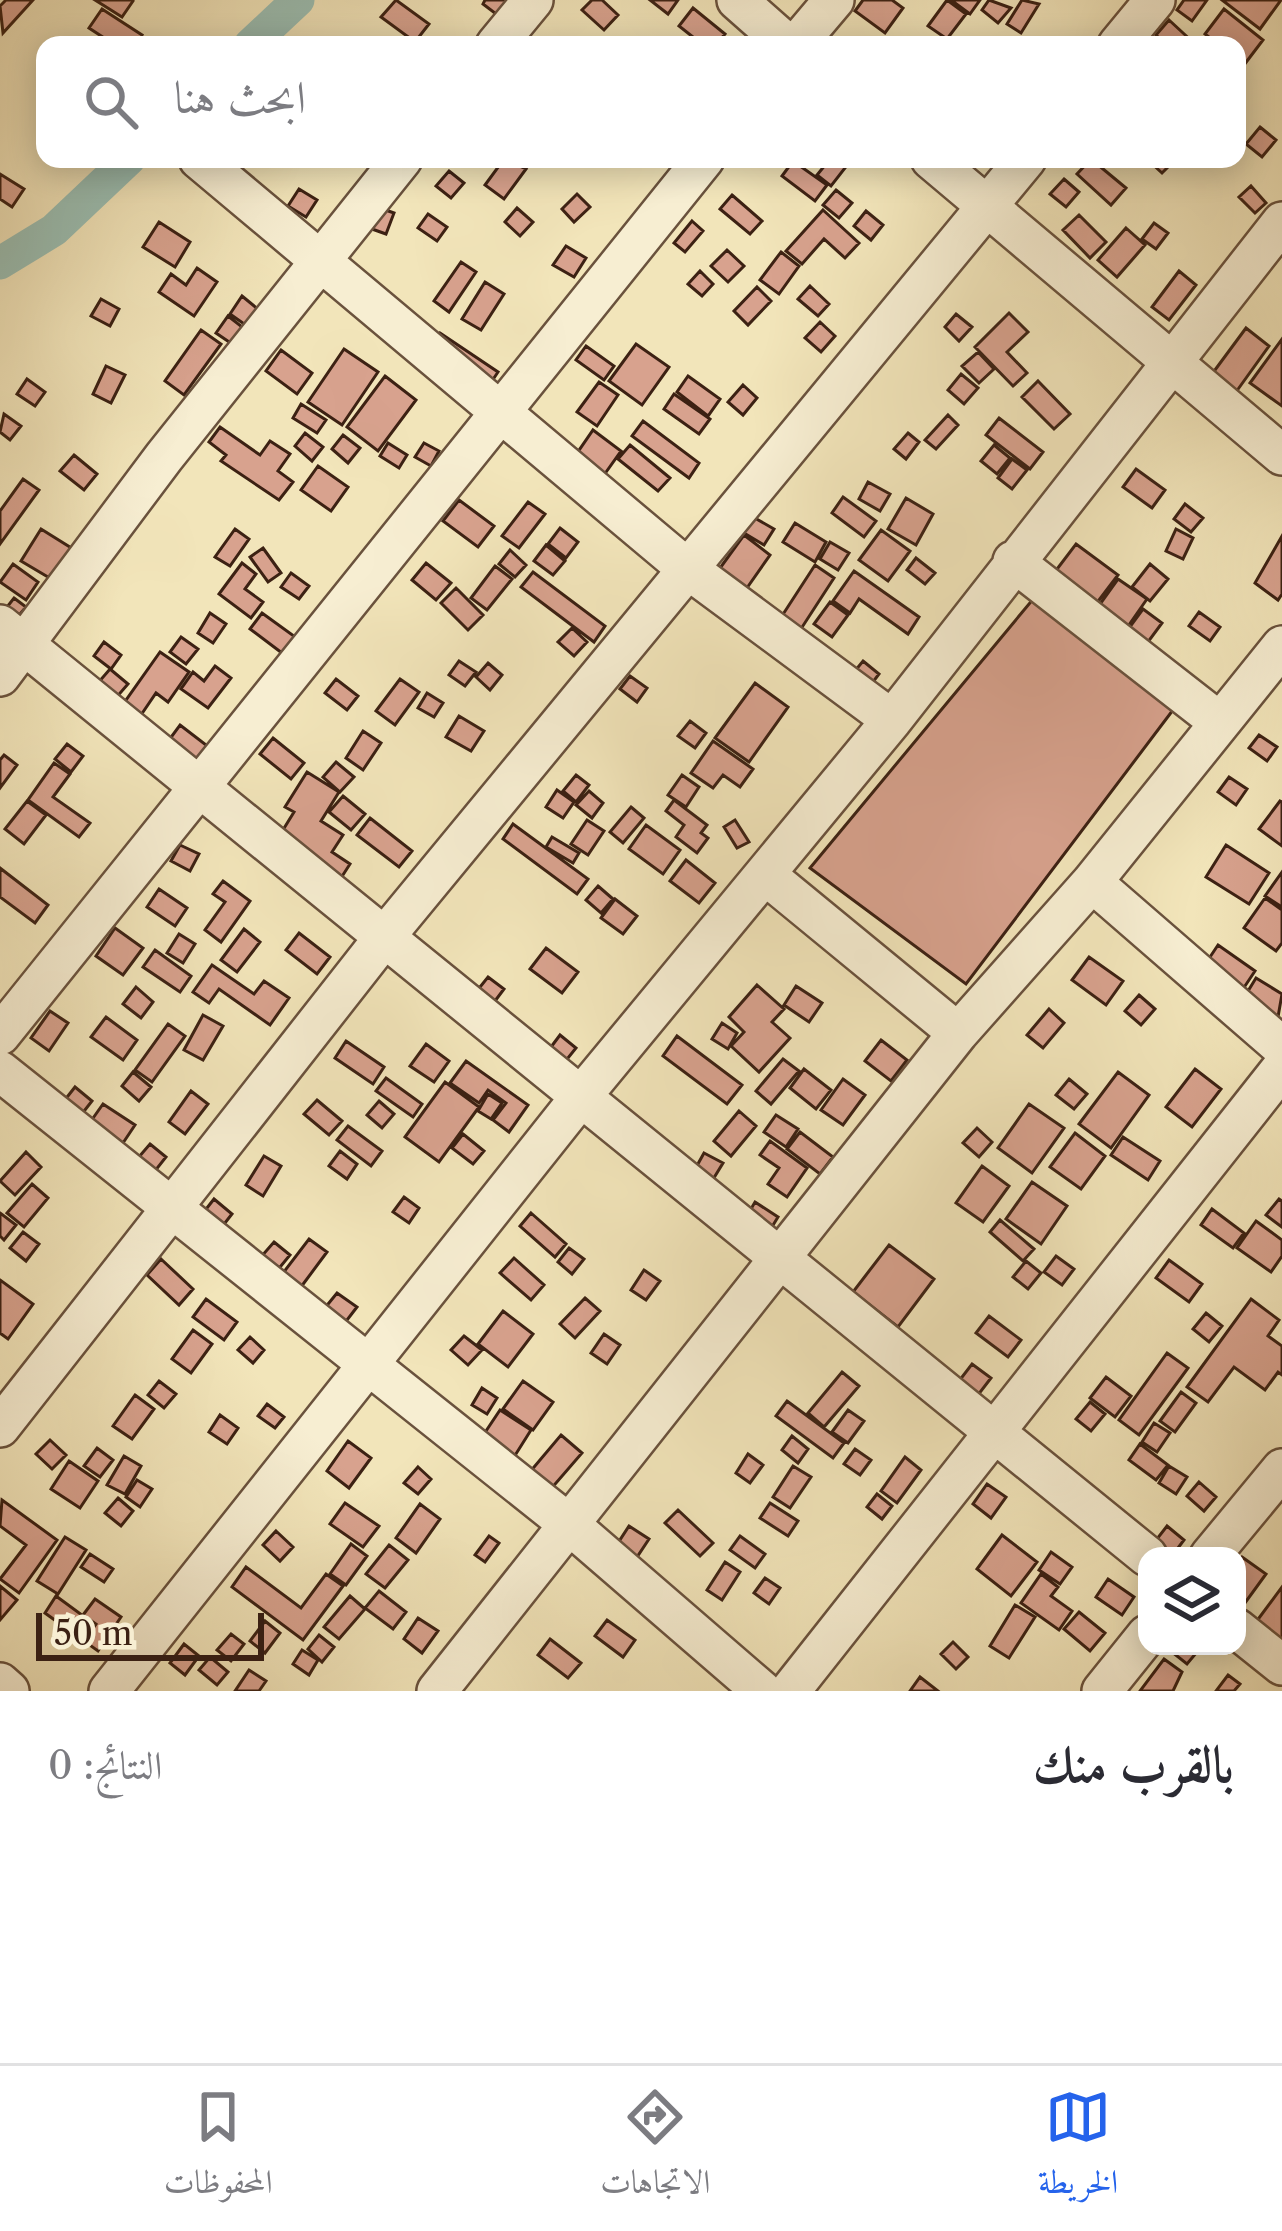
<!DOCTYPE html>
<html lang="ar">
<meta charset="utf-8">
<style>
:root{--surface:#fff;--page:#f2f2f3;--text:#2b2b33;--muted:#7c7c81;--line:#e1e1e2;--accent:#2563eb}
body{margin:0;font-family:"Libre Caslon Text",Amiri,serif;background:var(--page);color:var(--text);direction:rtl}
.controls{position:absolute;right:36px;bottom:36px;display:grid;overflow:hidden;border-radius:24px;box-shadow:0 6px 30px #0003}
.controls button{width:108px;height:108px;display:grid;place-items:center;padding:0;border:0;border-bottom:3px solid var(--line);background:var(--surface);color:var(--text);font:60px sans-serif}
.scale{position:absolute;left:36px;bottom:30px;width:228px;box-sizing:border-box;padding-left:12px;border:6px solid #3c2113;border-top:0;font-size:33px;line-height:42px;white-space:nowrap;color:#3c2113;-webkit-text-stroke:9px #f7eed2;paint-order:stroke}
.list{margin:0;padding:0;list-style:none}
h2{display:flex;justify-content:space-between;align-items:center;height:156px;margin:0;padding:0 48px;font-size:51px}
h2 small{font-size:39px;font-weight:400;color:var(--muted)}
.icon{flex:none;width:66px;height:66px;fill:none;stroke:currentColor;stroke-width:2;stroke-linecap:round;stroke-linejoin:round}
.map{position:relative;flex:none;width:1282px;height:1691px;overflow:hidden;direction:ltr}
.search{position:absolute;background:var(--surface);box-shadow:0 6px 30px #0003;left:36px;right:36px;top:36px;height:132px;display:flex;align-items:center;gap:30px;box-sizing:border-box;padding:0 42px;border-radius:24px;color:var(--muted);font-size:45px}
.sheet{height:372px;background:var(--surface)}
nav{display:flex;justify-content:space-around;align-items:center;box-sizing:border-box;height:168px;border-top:3px solid var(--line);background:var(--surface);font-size:33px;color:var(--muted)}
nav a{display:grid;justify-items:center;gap:6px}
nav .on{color:var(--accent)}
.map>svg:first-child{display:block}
</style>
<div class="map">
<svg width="1282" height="1691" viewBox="0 0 1282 1691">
<rect width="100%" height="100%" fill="#f2e5ba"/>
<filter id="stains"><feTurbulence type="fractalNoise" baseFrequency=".00167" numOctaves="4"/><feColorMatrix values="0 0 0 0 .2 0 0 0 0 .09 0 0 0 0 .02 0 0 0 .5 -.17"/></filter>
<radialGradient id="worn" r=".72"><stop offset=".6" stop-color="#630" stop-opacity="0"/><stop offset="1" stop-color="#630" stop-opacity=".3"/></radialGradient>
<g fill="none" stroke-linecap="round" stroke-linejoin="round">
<!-- canal -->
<path stroke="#9bbfb3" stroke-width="33" d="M250,45l48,-45
M0,263l54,-33 75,-71"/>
</g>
<!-- building -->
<path fill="#d8a28e" stroke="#3c2113" stroke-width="3" d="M6,0h27l-30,33 -3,-27z
M95,0h37l1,1 -11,16z
M396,0l33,24 -14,18 -34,-25z
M485,0h28l-13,17 -17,-13z
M592,0h10l16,15 -14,15 -22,-20z
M650,0h28l-10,14z
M863,0h29l11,8 -18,25 -30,-22z
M947,0l19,14 -19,25 -19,-13z
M951,0h29l-10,14z
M989,0l22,8 -13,15 -16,-13z
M1022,0l17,4 -18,29 -14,-9z
M1184,0h23l-15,21 -15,-11z
M1222,0h59l-21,29z
M693,8l32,26 -9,11h-13l-24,-19z
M102,9l40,26 -7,10h-20l-26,-17z
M1224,9l39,31 -19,25 -7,-6v-14h-18l-14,-11z
M1169,20l27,25h-29l-11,-10z
M1260,127l16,13 -14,17 -16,-13z
M504,159l22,10 -22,30 -19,-14z
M830,159h22l-21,27 -14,-11z
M1091,159l35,29 -15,17 -34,-31z
M1147,159h29l-14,14z
M793,161l34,24 -12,16 -33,-25z
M449,171l15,12 -13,15 -15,-12z
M0,174l24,15 -12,18 -12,-8z
M1064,179l15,13 -13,15 -16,-13z
M1251,186l15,17 -11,10 -16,-16z
M299,189l18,11 -11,17 -18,-11z
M836,190l16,13 -13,15 -16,-13z
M577,194l13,13 -16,15 -12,-13z
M732,195l30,26 -12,13 -30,-25z
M380,208l14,5 -8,21 -14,-5z
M517,208l16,14 -13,14 -15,-14z
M823,210l36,33 -14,15 -21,-19 -22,25 -16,-13z
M866,211l17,14 -12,15 -17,-14z
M428,214l19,13 -10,14 -19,-13z
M1079,215l27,27 -16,16 -27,-28z
M692,221l11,10 -18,21 -11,-9z
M159,222l31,20 -15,25 -32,-20z
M1154,223l14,10 -12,16 -14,-10z
M1126,228l19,17 -28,32 -19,-17z
M566,246l20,12 -12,19 -21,-12z
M727,250l17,16 -16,16 -17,-16z
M781,252l18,14 -20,28 -19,-14z
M461,262l15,10 -27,40 -15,-11z
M197,268l20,14 -23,34 -35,-24 12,-18 15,11z
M700,271l13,13 -11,12 -14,-12z
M1179,271l17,14 -27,35 -17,-13z
M485,282l19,12 -23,36 -19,-11z
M810,286l19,18 -11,12 -20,-17z
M757,287l14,14 -23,24 -14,-14z
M242,296l17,14 -12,16 -17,-12z
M101,299l18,10 -9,17 -19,-10z
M1009,313l19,19 -21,20 20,21 -14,13 -38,-39z
M956,314l16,13 -13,14 -14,-14z
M228,316l18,14 -11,16 -19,-13z
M820,322l15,14 -14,16 -16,-14z
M1246,328l23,18 -33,46 -24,-18z
M201,330l20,14 -37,51 -19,-14z
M440,333l58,39 -12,18 -57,-40z
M1282,339v67l-32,-23z
M636,344l33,23 -27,38 -33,-24z
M586,346l28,20 -10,14 -28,-20z
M344,349l34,23 -36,53 -34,-23z
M281,350l31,23 -15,21 -31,-23z
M978,352l16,17 -15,14 -17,-17z
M106,366l19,9 -14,28 -18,-9z
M961,374l17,14 -14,16 -16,-14z
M385,376l31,24 -38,51 -31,-24z
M688,376l32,23 -12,17 -31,-24z
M27,379l18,13 -10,14 -18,-12z
M1038,381l32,33 -16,15 -32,-32z
M599,382l19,13 -21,31 -20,-14z
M743,385l14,13 -14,17 -15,-13z
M674,394l36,25 -11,15 -35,-25z
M301,404l25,16 -9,13 -24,-15z
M4,414l17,12 -11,14 -10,-8z
M948,415l10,10 -22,24 -11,-9z
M999,418l44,34 -13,17 -44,-34z
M643,421l56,42 -10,15 -57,-42z
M220,427l40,28 10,-14 20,13 -12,17 15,11 -14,18 -58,-39 5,-6 -17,-13z
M593,430l28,21 -22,31 -28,-20z
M305,433l18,14 -11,14 -17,-15z
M908,433l11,9 -13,17 -12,-10z
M343,435l17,13 -12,15 -16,-14z
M388,443l19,12 -8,13 -19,-12z
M424,443l15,8 -8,15 -16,-9z
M630,445l40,33 -12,13 -40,-32z
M994,445l16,13 -13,16 -16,-13z
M74,455l23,19 -13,16 -24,-19z
M1012,459l15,11 -15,19 -14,-11z
M318,466l30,21 -17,24 -30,-21z
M1136,469l29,21 -13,18 -29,-21z
M23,479l16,11 -39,54v-33z
M868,482l22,12 -10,17 -21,-12z
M843,497l33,24 -12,16 -32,-24z
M906,498l27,16 -17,31 -28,-16z
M459,500l35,26 -16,21 -35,-26z
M528,502l17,12 -26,34 -17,-12z
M1185,504l18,14 -12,14 -17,-13z
M753,517l21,12 -10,16 -20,-12z
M795,523l31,19 -11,20 -32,-20z
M560,528l18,14 -12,16 -18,-14z
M41,529l32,20 -20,31 -32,-19z
M235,529l14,10 -19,27 -15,-9z
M1176,529l17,9 -10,21 -17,-8z
M881,530l29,21 -22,30 -29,-21z
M744,535l26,20 -28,40 -27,-20z
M1282,536v58l-4,6 -23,-17z
M830,542l19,11 -11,17 -18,-11z
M1076,544l42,31 -25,33 -42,-31z
M546,545l19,16 -12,14 -19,-14z
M263,548l18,25 -13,9 -18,-25z
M510,550l16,15 -11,12 -16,-13z
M916,558l19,15 -10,11 -18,-14z
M242,563l14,11 -11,15 18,13 -12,16 -32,-24z
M426,563l25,20 -15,17 -24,-20z
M13,564l25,18 -12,18 -26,-18z
M1150,564l18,15 -18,22 -18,-14z
M815,565l19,13 -37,57 -19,-13z
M495,566l17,13 -25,31 -16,-12z
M854,571l65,46 -11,17 -49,-35 -9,14 -17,-12z
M533,572l72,54 -11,16 -73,-55z
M291,573l18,13 -10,13 -18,-12z
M1118,579l29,20 -23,33 -29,-21z
M456,588l27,27 -15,15 -27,-27z
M14,598l12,9 -17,20 -9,-11z
M1034,598l142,108 -210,278 -156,-116z
M830,602l18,13 -16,22 -18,-13z
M1143,609l19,14 -14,19 -19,-14z
M1199,612l21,15 -10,14 -21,-15z
M210,613l16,11 -13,19 -15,-10z
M262,613l36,26 -12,17 -36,-27z
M572,628l15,14 -13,14 -16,-14z
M181,637l17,12 -12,15 -16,-12z
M104,642l17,13 -10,14 -17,-13z
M160,652l29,20 -21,30 -12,-9 -15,22 -17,-12z
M459,661l17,11 -11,14 -16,-11z
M863,661l16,13 -12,16 -17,-13z
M488,663l14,12 -12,15 -14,-13z
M215,666l16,12 -23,30 -27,-19 12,-17 11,9z
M110,669l18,15 -13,15 -18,-15z
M630,676l17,12 -10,14 -17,-13z
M336,679l22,17 -11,14 -22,-17z
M400,679l19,13 -24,33 -19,-14z
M755,683l33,24 -39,55 -34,-24z
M427,693l16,10 -9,14 -16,-9z
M459,716l25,15 -13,20 -25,-14z
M690,721l16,12 -11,15 -17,-12z
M180,725l30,23 -11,15 -30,-23z
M363,731l18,12 -18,27 -17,-12z
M1259,735l18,12 -10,14 -18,-13z
M273,738l31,25 -13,16 -31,-25z
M713,741l40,28 -13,18 -17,-12 -10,13 -22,-15z
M67,744l16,12 -12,16 -16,-13z
M4,755l13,10 -17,23v-28z
M336,762l18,15 -14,15 -17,-15z
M54,763l16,11 -17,23 37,26 -11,14 -51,-37z
M307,772l32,20 -18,29 22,14 -11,17 18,12 -9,14 -63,-40 16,-26 -9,-5z
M576,775l13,10 -13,17 -13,-11z
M682,775l17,12 -13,20 -18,-12z
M1229,777l18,12 -11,16 -18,-13z
M557,790l17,12 -11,16 -17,-11z
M589,791l14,12 -11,15 -16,-13z
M343,796l22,18 -14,16 -22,-18z
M674,800l33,25 -6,8 7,5 -11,15 -21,-16 8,-12 -18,-14z
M27,801l19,14 -22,29 -19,-15z
M1280,801l2,1v44l-23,-17z
M631,807l13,11 -21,25 -13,-11z
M370,818l42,33 -13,16 -42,-32z
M587,820l17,11 -16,24 -17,-11z
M735,820l14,22 -12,6 -13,-21z
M513,824l75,55 -11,15 -74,-55z
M646,825l34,25 -17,24 -34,-25z
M552,837l27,16 -6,10 -27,-16z
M180,845l19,9 -9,17 -19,-10z
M1226,845l43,28 -20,31 -43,-27z
M686,860l29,23 -16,20 -29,-22z
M0,868l48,37 -13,18 -35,-26z
M1282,872v35l-17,-11z
M223,881l27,20 -29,41 -16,-12 20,-28 -12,-8z
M598,886l15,13 -12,14 -15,-13z
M159,889l28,19 -12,18 -28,-19z
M1265,898l17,12v33l-6,8 -32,-23z
M615,899l22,17 -14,18 -22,-16z
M115,928l28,20 -20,27 -27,-19z
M244,929l16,13 -23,30 -16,-12z
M299,933l31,24 -13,17 -31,-24z
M179,934l16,10 -12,19 -16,-10z
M1218,945l37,26 -12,18 -37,-26z
M546,948l32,24 -16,21 -32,-24z
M155,950l36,26 -11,16 -37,-25z
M1089,957l34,24 -17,24 -34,-25z
M212,965l42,29 10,-13 25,17 -19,27 -51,-36 -10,14 -16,-11z
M488,977l16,12 -12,16 -16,-13z
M1256,978l26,16 -4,23 -33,-21z
M757,985l27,24 -12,13 18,16 -31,34 -28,-26 13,-14 -15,-15z
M796,986l26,17 -13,19 -25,-17z
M136,987l17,15 -12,16 -18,-14z
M1139,995l16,14 -14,16 -16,-14z
M1049,1009l15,14 -21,25 -16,-13z
M50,1011l18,12 -19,28 -18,-13z
M203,1015l20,11 -20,34 -19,-10z
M106,1017l31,23 -14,20 -32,-23z
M722,1023l15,10 -9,16 -16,-10z
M168,1024l17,12 -33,46 -17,-12z
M560,1035l16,13 -12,15 -16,-12z
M677,1036l65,49 -15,19 -64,-48z
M881,1040l26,20 -16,21 -26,-20z
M346,1041l38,26 -11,17 -38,-26z
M426,1044l23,17 -15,21 -24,-16z
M783,1059l16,12 -28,33 -15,-13z
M466,1061l62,44 -19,27 -16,-12 13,-17 -18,-13 -9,13 -29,-20z
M804,1069l27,21 -15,19 -26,-21z
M1195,1069l26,20 -29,38 -26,-20z
M133,1072l18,15 -12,14 -17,-15z
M1118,1072l31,23 -38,53 -32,-24z
M386,1078l36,26 -9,13 -37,-26z
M843,1079l22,16 -22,30 -22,-15z
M1069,1079l18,15 -13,15 -18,-14z
M445,1082l34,25 -40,55 -34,-25z
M75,1087l17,14 -11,14 -17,-14z
M191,1091l17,13 -23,30 -16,-12z
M488,1094l14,9 -11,16 -13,-8z
M317,1100l25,21 -13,14 -25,-21z
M379,1101l15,13 -12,14 -15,-13z
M103,1104l32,21 -12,18 -32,-22z
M1029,1104l35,24 -32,45 -34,-25z
M739,1111l17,15 -25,30 -17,-15z
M776,1115l22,14 -12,18 -22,-15z
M348,1126l34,25 -11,15 -34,-26z
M977,1128l15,14 -13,15 -16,-14z
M800,1132l33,25 -13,17 -33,-25z
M1075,1133l30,23 -24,33 -31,-22z
M463,1134l21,17 -11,13 -21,-16z
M1123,1137l37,24 -12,19 -37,-25z
M770,1141l37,27 -20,29 -19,-13 11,-16 -19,-13z
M150,1144l16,13 -11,14 -17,-13z
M340,1151l17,13 -10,15 -18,-13z
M26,1152l15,15 -26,28 -15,-14z
M704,1153l19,10 -11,18 -18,-10z
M264,1156l17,10 -18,30 -17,-11z
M982,1166l27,20 -26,36 -27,-19z
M1032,1182l35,24 -26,38 -35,-25z
M32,1184l16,14 -24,29 -17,-14z
M404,1197l15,11 -10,15 -16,-11z
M214,1199l18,15 -11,14 -18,-15z
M1279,1199l3,2v26l-16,-12z
M755,1202l23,15 -14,23 -23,-14z
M1212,1209l32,24 -11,15 -32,-23z
M0,1213l16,12 -12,15 -4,-4z
M531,1213l35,31 -11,13 -35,-31z
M1000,1220l34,29 -11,12 -33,-29z
M1256,1221l26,19v16l-11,16 -34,-24z
M23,1232l16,12 -13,17 -16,-13z
M309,1239l18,13 -29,39 -18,-14z
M274,1242l16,13 -14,17 -16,-14z
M889,1245l45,34 -36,48 -45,-35z
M569,1248l15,11 -12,15 -14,-12z
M1056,1256l18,13 -12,16 -18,-13z
M514,1258l30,27 -13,15 -31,-27z
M161,1259l32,30 -14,16 -32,-30z
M1169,1260l33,24 -13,18 -33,-24z
M1026,1261l15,12 -13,16 -15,-12z
M644,1270l16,11 -14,19 -15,-10z
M0,1280l33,24 -25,35 -8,-6z
M337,1293l20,14 -13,17 -20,-15z
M585,1298l15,13 -25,27 -15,-14z
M206,1299l31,23 -13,18 -31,-23z
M1251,1299l28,21 -11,16 14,10v29l-4,-3 -13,18 -31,-23 -26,35 -21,-15z
M503,1311l30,23 -25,33 -30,-23z
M1206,1313l16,13 -13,16 -16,-13z
M989,1316l32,24 -13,17 -32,-24z
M193,1330l19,14 -21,29 -19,-14z
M604,1334l16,11 -13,19 -16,-11z
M464,1336l18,14 -14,15 -17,-15z
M250,1337l14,13 -11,13 -15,-13z
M1167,1353l21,15 -49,67 -20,-15z
M972,1364l19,14 -13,17 -19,-14z
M842,1372l17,14 -35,41 -16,-14z
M1106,1377l25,19 -16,21 -25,-19z
M159,1381l17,13 -12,14 -16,-13z
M523,1381l30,21 -20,28 -30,-21z
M482,1388l15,10 -10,16 -15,-9z
M1181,1392l15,11 -21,29 -15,-11z
M135,1395l19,14 -22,30 -19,-13z
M787,1401l57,42 -11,15 -57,-42z
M1090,1402l15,12 -14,17 -15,-12z
M267,1404l17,13 -9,11 -17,-12z
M500,1410l31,20 -17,27 -32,-20z
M848,1410l16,11 -16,22 -16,-11z
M220,1415l18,13 -11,16 -18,-12z
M1154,1423l16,10 -13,19 -15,-10z
M561,1435l21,18 -32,37 -21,-17z
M792,1436l16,13 -10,14 -16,-13z
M50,1440l16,15 -14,14 -16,-15z
M348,1441l23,17 -22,30 -22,-17z
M1140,1444l28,21 -12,15 -27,-20z
M97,1448l16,12 -13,17 -16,-11z
M855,1449l16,11 -11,15 -16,-11z
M748,1454l15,11 -13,18 -14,-10z
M124,1456l17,10 -16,28 -18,-9z
M905,1457l16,13 -24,33 -16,-12z
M69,1461l29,20 -18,27 -29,-19z
M793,1466l18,11 -21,31 -17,-11z
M1169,1466l18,11 -11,17 -17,-11z
M418,1467l13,12 -13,15 -14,-11z
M137,1480l15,9 -12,18 -14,-10z
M1199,1482l17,15 -12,14 -17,-15z
M987,1484l19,13 -15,21 -18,-14z
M877,1494l15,12 -10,13 -15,-12z
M118,1498l15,13 -12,15 -16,-13z
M2,1500l55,40 -38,53 -19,-14 26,-34 -26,-19z
M345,1503l34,23 -16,21 -33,-23z
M770,1503l28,18 -10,15 -28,-18z
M420,1504l20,15 -24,34 -20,-15z
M678,1510l35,33 -13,13 -35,-33z
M629,1526l20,13 -12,18 -19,-14z
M1167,1526l17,14 -12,16 -19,-12z
M276,1531l17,16 -13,14 -17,-16z
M1002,1535l35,27 -26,34 -34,-27z
M489,1536l10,7 -14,19 -10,-7z
M740,1536l25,18 -10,14 -25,-18z
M65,1537l21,13 -28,44 -21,-13z
M351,1544l16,12 -21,29 -16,-11z
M389,1545l19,15 -23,28 -19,-14z
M1051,1552l21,15 -12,17 -21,-14z
M90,1554l23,15 -9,13 -23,-15z
M1242,1557l24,17 -29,40v-50z
M725,1562l15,10 -18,28 -15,-10z
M246,1567l55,41 25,-34 17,12 -40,54 -71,-53z
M1041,1574l17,13 -7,9 21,15 -13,19 -38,-27z
M765,1578l15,10 -11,16 -15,-11z
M1108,1579l26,18 -12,18 -26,-18z
M0,1586l17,14 -17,20z
M1282,1587v55l-26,-20z
M379,1591l27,21 -13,17 -28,-21z
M56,1596l30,22 -12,16 -29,-21z
M350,1596l15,13 -26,30 -15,-12z
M95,1599l26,18 -23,34 -14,-10 12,-17 -13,-9z
M1015,1605l20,12 -26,41 -19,-12z
M1079,1612l26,21 -15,18 -26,-22z
M418,1618l20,13 -16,22 -18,-14z
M607,1620l28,20 -12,17 -28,-21z
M265,1621l15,12 -15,20 -15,-12z
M231,1634l13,10 -13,17 -14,-11z
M319,1635l15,12 -12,15 -14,-13z
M550,1639l31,24 -13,15 -30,-23z
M953,1642l15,15 -12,12 -15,-15z
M184,1644l15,12 -14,19 -15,-12z
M1177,1646h25l-15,18 -15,-12z
M302,1650l16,10 -9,15 -16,-11z
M210,1657l18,15 -11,13 -18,-15z
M1164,1659l18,13 -9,19h-33z
M249,1670l17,11 -7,10h-24z
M1228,1675l12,9 -6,7h-18z
M920,1677l18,14h-28z"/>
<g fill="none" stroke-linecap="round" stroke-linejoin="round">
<defs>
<path id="minor" d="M737,0l51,45
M496,45l37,-45
M796,45l38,-45
M1118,45l37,-45
M199,159l485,407 208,154
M931,159l351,296
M1013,561l205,160
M0,625l1147,931
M0,676l164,-219 238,-298
M767,876l191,157
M1092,882l190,165
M0,1035l704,-876
M0,1071l570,454 192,166
M0,1427l386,-492 640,-776
M1210,1556l72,-87
M1237,1629l45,36
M0,1683l9,8
M109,1691l474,-597 309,-374 390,-498
M437,1691l521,-658 134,-151 190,-236
M790,1691l492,-623
M1102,1691l45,-56"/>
</defs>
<!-- minor casing -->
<use href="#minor" stroke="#6a523d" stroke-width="44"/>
<!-- minor -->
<use href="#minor" stroke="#f7eed2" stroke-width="39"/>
</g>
<rect width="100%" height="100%" filter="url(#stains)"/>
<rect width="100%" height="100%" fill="url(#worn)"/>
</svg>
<div class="controls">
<button><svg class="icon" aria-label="layers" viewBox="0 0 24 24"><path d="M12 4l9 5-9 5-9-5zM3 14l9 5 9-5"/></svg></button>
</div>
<div class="scale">50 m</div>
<div class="search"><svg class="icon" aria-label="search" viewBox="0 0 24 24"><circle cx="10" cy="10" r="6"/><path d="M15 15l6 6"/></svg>ابحث هنا</div>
</div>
<section class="sheet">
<h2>بالقرب منك<small>النتائج: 0</small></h2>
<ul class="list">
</ul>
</section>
<nav>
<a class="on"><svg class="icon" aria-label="map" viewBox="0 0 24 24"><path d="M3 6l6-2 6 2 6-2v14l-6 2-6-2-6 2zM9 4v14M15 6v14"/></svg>الخريطة</a>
<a><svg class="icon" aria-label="directions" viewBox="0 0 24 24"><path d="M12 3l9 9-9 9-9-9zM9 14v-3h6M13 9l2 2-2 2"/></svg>الاتجاهات</a>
<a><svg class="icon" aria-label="saved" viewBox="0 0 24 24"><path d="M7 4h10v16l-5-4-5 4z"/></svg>المحفوظات</a>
</nav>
